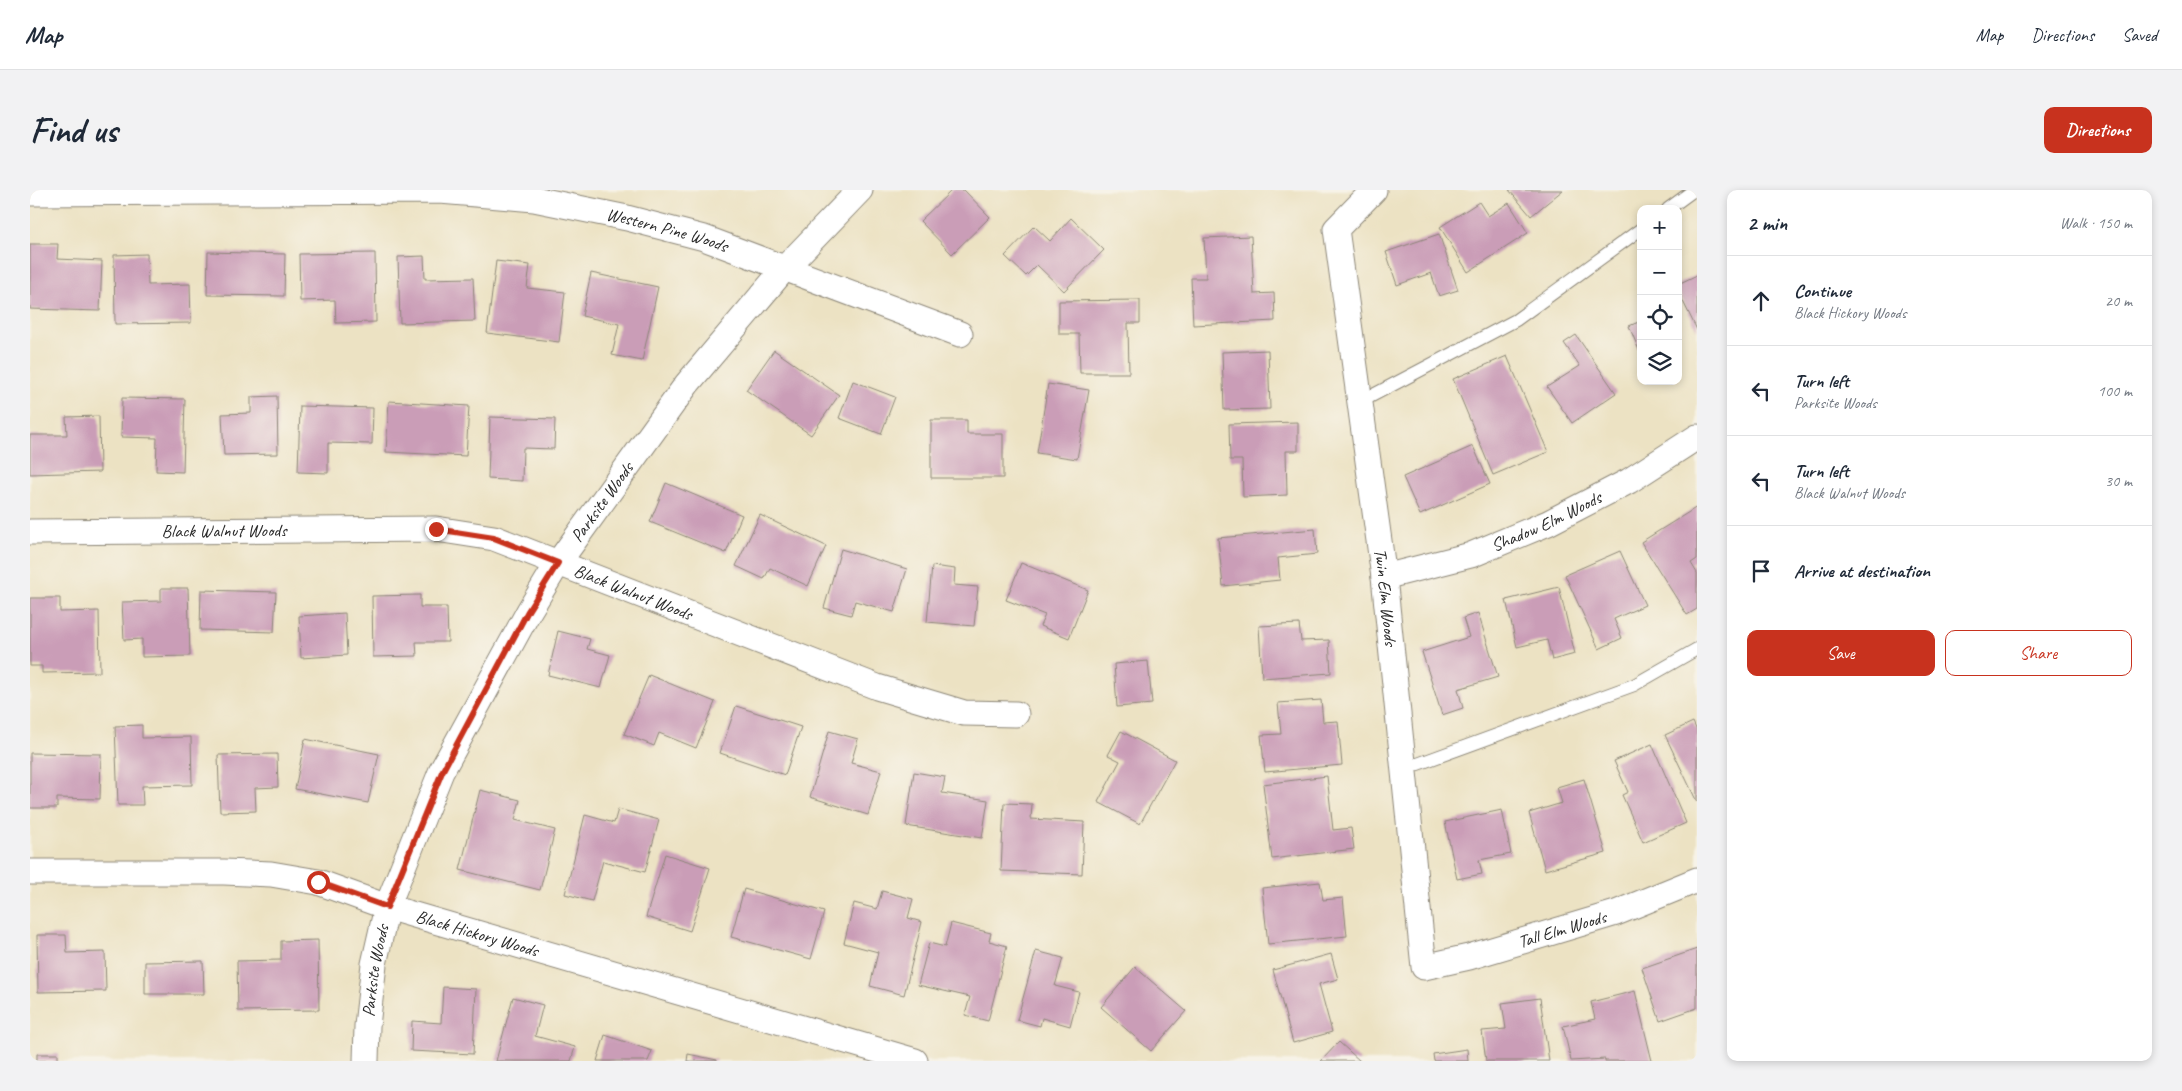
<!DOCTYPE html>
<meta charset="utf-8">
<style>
:root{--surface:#fff;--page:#f2f2f3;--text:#1f2937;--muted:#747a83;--line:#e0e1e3;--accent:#c8321e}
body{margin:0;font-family:Caveat,sans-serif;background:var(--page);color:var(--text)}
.controls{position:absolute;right:15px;top:15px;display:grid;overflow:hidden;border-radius:10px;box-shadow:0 2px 8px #0003}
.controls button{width:45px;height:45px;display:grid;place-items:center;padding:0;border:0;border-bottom:1px solid var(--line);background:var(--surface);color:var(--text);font:25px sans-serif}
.stop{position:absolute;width:15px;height:15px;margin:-11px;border:4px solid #c8321e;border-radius:50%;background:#fff}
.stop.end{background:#c8321e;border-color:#fff;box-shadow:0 1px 5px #0008}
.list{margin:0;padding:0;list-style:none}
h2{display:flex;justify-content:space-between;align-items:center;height:65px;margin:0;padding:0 20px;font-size:21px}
h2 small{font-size:16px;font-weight:400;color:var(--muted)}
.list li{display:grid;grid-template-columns:32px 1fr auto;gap:15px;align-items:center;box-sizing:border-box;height:90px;padding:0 20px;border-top:1px solid var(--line)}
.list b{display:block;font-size:19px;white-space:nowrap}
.list p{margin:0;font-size:16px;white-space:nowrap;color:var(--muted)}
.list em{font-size:16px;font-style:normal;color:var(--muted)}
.actions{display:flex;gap:10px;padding:15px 20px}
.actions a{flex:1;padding:11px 0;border:1px solid var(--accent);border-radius:10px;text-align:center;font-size:18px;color:var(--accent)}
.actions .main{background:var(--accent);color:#fff}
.icon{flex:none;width:28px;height:28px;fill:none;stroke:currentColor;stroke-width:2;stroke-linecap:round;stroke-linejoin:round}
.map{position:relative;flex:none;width:1667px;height:871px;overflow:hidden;border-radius:10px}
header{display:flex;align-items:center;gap:30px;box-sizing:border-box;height:70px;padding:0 25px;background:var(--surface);border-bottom:1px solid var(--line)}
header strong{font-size:24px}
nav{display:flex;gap:28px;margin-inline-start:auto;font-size:18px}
.intro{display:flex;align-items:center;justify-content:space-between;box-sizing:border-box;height:120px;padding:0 30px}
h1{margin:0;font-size:35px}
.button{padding:12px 22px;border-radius:10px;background:var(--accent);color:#fff;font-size:18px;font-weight:700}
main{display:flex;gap:30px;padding:0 30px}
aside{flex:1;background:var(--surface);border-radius:10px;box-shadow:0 2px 8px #0003}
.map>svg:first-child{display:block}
</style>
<header>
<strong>Map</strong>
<nav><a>Map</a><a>Directions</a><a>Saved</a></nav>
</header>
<div class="intro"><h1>Find us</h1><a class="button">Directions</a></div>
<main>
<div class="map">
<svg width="1667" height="871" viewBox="0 0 1667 871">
<rect width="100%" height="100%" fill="#f7f3e8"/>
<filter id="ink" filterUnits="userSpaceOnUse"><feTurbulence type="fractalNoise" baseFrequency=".02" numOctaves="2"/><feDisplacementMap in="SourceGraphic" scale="10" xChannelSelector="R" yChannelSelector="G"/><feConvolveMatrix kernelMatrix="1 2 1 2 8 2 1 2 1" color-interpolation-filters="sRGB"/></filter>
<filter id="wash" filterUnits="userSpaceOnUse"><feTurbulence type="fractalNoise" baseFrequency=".0096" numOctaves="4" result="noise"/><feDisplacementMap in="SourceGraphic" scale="20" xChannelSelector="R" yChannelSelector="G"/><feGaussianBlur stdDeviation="1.12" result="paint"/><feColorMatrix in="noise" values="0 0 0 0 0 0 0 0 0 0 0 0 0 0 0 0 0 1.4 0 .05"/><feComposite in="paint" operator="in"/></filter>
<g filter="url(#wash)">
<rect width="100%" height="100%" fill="#ece2c3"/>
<g id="blocks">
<!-- building -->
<path fill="#ca9db7" d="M922,0h12l26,27 -38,37 -32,-33z
M1479,0h54l-32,26z
M1449,12l9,14 21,-13 19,30 -60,39 -28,-45z
M1041,28l33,32 -40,41 -27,-26 -11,11 -21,-20 29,-30 16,15z
M1409,44l19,56 -19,6 -8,-23 -34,12 -11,-33z
M1221,46l3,58 20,-1 1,28 -82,4 -2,-47h15l-2,-40z
M0,54h28l-1,15 45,2 -2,50 -70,-2z
M178,62l77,2 -1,42 -77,-1z
M345,63l1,69 -40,1 -1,-23 -35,1 -1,-47z
M117,64l1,31 42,-1 1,39 -76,1 -1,-69z
M394,66l1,23 48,-1 2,43 -75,2 -2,-66z
M466,71l34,4 -3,23 38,4 -6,50 -72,-9z
M561,83l67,14 -16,74 -30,-6 7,-31 -37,-8z
M1667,85v55l-19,-39v-7z
M1110,110v23h-12l1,50h-49l-1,-39h-20v-33z
M1611,131v34l-12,-29z
M1546,145l40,58 -44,30 -25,-36 33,-21 -16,-23z
M744,160l65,45 -28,40 -65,-45z
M1238,160l2,59 -46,1 -2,-58z
M1477,166l41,96 -55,23 -40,-96z
M823,191l42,16 -14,37 -42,-16z
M1018,194l41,6 -12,69 -40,-6z
M247,206l1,58 -54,1 -2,-41 29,-1v-16z
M92,208l63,1 -2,73 -27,-1 1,-33 -36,-1z
M359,211l80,5 -3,50 -80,-4z
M270,216l73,2 -1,36 -44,-1v30l-30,-1z
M69,226l1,56 -70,2v-39h37l-1,-18z
M460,227l65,2 -1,30 -31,-1 -1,33 -34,-2z
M901,230h36v14h36v44h-72z
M1268,232v29h-12l1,44 -44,2 -1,-37h-12l-1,-36z
M1443,256l17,38 -70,31 -17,-38z
M636,293l76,32 -16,38 -76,-31z
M1667,317v52l-6,4 6,10v36l-10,6 -46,-73z
M730,325l66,31 -18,40 -38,-18 -6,11 -28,-13z
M1285,339l2,25 -39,4 2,22 -57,6 -5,-48z
M811,359l66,20 -13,43 -39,-11 -4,14 -27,-7z
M1590,361l25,54 -31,14 8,19 -23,11 -34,-74z
M991,373l67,27 -19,48 -29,-12 5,-11 -39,-15z
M902,376l23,3 -1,16 24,2 -4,39 -47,-4z
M1529,397l16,67 -23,6 -5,-20 -30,7 -11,-47z
M131,398h27l2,68 -48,1v-18l-18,1 -2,-38 39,-1z
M171,400l75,2 -2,40 -74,-2z
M390,405v12h27l1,35h-32l1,14 -44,1 -1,-61z
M0,408h30v14l39,-1 1,61 -58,1v-7h-12z
M315,423l2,42 -46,3 -2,-42z
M1448,423l20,64 -40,12 5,19 -21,7 -20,-63 47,-15 -6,-19z
M1269,434l2,17 28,-1 2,33 -69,5 -3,-52z
M528,441l32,8 -3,10 23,6 -9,33 -53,-13z
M1118,471l4,43 -35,3 -3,-43z
M619,485l66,27 -19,46 -37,-15 -5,13 -30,-12z
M1291,510l2,22 15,-1 4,44 -77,7 -4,-37 20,-1 -3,-31z
M706,516l65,21 -16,48 -65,-22z
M1663,532l4,9v71l-32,-67z
M112,535v13l49,-1 1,48 -50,1 1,19h-25l-3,-79z
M799,541l29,8 -7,24 30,8 -13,44 -58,-18z
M1091,541l54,29 -35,64 -42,-22 22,-41 -12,-6z
M275,549l74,15 -11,49 -73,-14z
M1622,554l34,79 -43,19 -21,-47 6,-3 -14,-31z
M0,563l71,1 -1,45 -43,-1v10h-27z
M247,564l1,33 -23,1 1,23 -36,1 -2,-57z
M884,582l31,5 -3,16 46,7 -6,38 -76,-12z
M1297,586l6,54 18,-2 3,21 -82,10 -9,-75z
M1554,589l22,74 -61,17 -16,-57 33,-10 -5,-16z
M450,600l40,10 -5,20 40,10 -15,60 -80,-20z
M974,613l28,1 -1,15 53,3 -2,52 -81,-3z
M588,619l41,11 -14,52 -42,-11 -11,40 -27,-7 20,-79 29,8z
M1472,620l9,44 -32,6 3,14 -25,5 -12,-57z
M635,664l45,14 -20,63 -44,-14z
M1290,692l3,18 20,-2 4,38 -79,8 -6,-56z
M714,699l80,23 -13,47 -80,-22z
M852,701l31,8 -5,19 14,4 -18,73 -34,-9 8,-34 -34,-9 10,-40 23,6z
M921,733l40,10 -2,8 18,5 -19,75 -23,-6 5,-18 -52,-12 11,-42 16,4z
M7,745h29l1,18 38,-1 1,39 -68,1z
M288,750l1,70 -81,1 -1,-50 44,-1v-19z
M1667,759v59l-37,13 -18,-53z
M1006,761l27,7 -8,28 24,6 -9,34 -28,-8 -2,8 -23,-6z
M1301,764l7,25 -19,5 13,48 -39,11 -20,-73z
M173,771l1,33h-59v-32z
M1105,777l51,44 -35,40 -50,-44z
M413,797l33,2 -3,65 -62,-3 1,-30 29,2z
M1605,801l17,70h-47v-2l-34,2 -8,-35 32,-7 -4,-17z
M483,807l30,8 -8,31 40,11 -4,14h-75z
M1510,808l9,63h-63l-4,-30 24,-2 -4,-26z
M575,845l47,16 -4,10h-51z
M1309,852l21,19h-39z
M1437,859l1,12h-34l-1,-7z
M7,864h21v7h-21z
M658,864l29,6v1h-30z"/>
</g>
</g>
<g filter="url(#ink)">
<use href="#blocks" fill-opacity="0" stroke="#8c8677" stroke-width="1"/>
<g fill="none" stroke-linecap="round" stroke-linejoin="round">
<defs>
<path id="lane" d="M1638,19l26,-19
M1330,212l156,-82 125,-91
M1374,579l230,-84 63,-36"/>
<g id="street">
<path id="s1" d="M1344,0l-38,39 48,348 40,390 45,-10 147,-44 81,-33"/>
<path id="s2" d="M0,3l410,-2 94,8 93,19 77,20 256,96"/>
<path id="s3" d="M0,342l406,-3 58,9 383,149 87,26 52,1"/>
<path id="s4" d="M1354,387l87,-22 77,-32 81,-42 68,-44"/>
<path id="s5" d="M0,682h194l47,2 47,8 69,25 528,154"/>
<path id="s6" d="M336,871l1,-35 7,-62 13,-57 54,-135 88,-161 29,-48 129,-179 97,-115 76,-79"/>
</g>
</defs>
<!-- lane casing -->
<use href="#lane" stroke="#8c8677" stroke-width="14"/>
<!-- street casing -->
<use href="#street" stroke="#8c8677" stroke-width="27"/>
<!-- lane -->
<use href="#lane" stroke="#fff" stroke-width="12"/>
<!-- street -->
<use href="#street" stroke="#fff" stroke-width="25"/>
</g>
</g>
<g fill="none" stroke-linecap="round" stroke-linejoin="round" filter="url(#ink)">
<!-- route -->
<path stroke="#c8321e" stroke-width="6" d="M288,692l69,25 55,-135 86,-161 30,-48 -64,-25 -58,-9"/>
</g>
<g text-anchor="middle" stroke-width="4.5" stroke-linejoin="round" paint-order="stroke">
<!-- street labels -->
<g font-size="18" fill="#2b2b2b" stroke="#f7f3e8">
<text dy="6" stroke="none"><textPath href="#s2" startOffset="641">Western Pine Woods</textPath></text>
<text dy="6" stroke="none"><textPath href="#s6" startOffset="616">Parksite Woods</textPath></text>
<text dy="6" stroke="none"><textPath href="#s4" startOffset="172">Shadow Elm Woods</textPath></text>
<text dy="6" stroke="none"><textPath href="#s3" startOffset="194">Black Walnut Woods</textPath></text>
<text dy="6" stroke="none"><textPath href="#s3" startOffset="614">Black Walnut Woods</textPath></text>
<text dy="6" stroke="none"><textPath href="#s1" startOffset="426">Twin Elm Woods</textPath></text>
<text dy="6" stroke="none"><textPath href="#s1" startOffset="941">Tall Elm Woods</textPath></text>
<text dy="6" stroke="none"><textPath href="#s5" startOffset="456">Black Hickory Woods</textPath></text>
<text dy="6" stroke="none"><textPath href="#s6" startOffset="91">Parksite Woods</textPath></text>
</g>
</g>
</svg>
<div class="controls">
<button>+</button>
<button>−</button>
<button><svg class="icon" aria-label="locate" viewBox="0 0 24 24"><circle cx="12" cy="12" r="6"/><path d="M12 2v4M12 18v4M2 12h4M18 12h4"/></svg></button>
<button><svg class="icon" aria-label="layers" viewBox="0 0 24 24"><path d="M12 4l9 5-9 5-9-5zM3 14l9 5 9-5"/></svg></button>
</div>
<div class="stop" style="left:288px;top:692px"></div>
<div class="stop end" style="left:406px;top:339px"></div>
</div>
<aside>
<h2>2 min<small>Walk · 150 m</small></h2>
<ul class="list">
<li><svg class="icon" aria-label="ahead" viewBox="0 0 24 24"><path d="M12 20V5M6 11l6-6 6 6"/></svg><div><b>Continue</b><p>Black Hickory Woods</p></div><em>20 m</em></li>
<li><svg class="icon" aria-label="left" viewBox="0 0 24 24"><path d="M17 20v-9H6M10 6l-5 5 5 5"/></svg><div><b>Turn left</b><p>Parksite Woods</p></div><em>100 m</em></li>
<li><svg class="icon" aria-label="left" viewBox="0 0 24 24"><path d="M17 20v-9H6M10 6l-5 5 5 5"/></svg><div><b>Turn left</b><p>Black Walnut Woods</p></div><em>30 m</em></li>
<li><svg class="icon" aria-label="arrive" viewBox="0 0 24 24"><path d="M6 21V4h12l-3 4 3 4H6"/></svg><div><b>Arrive at destination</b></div></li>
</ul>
<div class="actions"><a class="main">Save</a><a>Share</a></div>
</aside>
</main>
